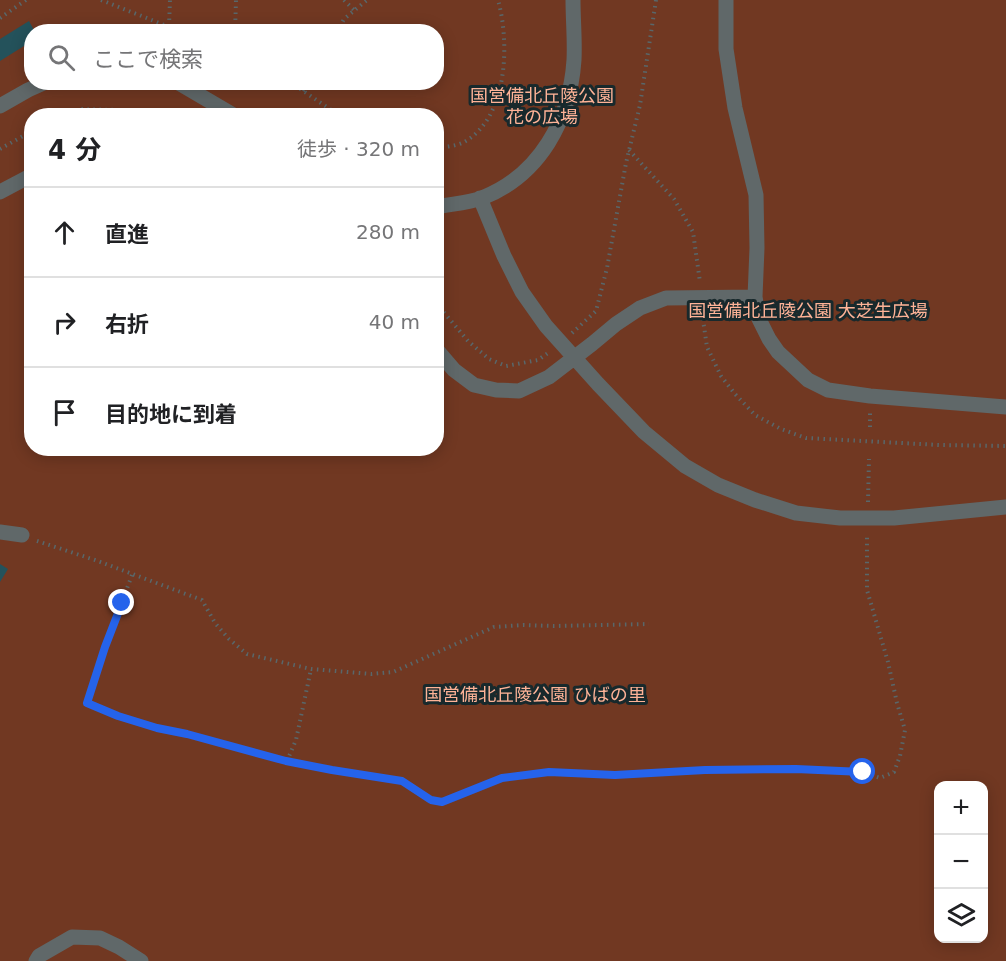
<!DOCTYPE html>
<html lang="ja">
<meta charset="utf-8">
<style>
:root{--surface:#fff;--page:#f2f2f2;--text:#202124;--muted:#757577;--line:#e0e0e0}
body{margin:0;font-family:"DejaVu Sans","Noto Sans JP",sans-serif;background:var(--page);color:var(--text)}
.controls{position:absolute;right:18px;bottom:18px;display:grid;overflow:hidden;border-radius:12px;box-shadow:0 3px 15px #0003}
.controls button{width:54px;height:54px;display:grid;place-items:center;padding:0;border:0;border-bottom:2px solid var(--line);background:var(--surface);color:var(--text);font:30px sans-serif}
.stop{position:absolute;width:18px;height:18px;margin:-14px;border:4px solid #2563eb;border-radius:50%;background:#fff}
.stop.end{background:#2563eb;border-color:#fff;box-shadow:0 2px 6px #0008}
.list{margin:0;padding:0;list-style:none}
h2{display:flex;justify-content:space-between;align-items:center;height:78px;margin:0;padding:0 24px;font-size:26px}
h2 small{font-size:20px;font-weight:400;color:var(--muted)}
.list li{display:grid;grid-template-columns:39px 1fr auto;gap:18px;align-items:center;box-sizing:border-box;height:90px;padding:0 24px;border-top:2px solid var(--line)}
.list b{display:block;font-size:22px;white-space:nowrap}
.list em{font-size:20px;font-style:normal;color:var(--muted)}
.icon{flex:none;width:33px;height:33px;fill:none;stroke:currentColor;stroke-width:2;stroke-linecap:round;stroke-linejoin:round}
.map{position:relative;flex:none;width:1006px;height:961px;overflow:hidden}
.search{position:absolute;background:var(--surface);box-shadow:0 3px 15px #0003;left:24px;top:24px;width:420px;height:66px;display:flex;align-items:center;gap:15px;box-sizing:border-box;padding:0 21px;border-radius:24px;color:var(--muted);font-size:22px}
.panel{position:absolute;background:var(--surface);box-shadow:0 3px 15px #0003;left:24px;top:108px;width:420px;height:348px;border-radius:24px}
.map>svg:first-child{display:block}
</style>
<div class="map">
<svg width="1006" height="961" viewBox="0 0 1006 961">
<rect width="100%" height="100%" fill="#18292c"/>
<!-- green -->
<path fill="#713822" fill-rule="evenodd" d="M0,0h1006v961h-1006zM32,32h404v50h-404zM32,116h404v332h-404zM938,786h46v152h-46z"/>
<!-- building -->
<path fill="#24525b" d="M29,21l6,11h-3v9l-32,20v-22z
M0,564l8,5 -8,13z"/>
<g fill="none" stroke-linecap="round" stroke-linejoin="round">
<!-- path -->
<path stroke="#59676a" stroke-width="4" stroke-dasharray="1.5 4.5" stroke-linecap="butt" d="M101,0l81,32
M344,0l10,10
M0,18l26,-18
M169,26l1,-26
M235,32l1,-32
M337,32l7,-13 23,-19
M290,82l50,34
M303,91l7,-9
M65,116l14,-7 39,1 22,6
M436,148c9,-1 20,-2 28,-6 44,-24 46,-99 34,-142
M0,149l32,-18
M629,150l45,49 19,33 7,50
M436,303l32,38 21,18 17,7 32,-6 10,-7
M702,313l5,34 14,29 14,18 20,21 26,14 25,9 133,7 67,1
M572,333l24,-22 11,-43 19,-105 14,-58 16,-105
M870,427v-15
M868,502l1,-43
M37,541l58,19 107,40 13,23 14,16 18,15 64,15 60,5 22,-2 101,-45 29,-2 31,1 95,-2
M132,575l-27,72 -18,56 31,13 39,12 30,6 75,19 25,8 45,9 70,11 29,19 11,2 60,-24 47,-6 66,3 90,-5 91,-1 67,3 17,6 14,-6 6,-16 5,-26 -8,-27 -9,-41 -21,-72v-54
M287,761l9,-21 15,-71"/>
<!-- minor -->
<path stroke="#606869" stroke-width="15" d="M726,0v49l9,59 21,87 1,53 -2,49 4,22 10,20 9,13 30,28 20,10 42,6 136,11
M177,82l58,34
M0,106l28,-16 18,-8
M0,192l32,-17
M480,198l24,58 18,36 24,34 52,58 46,48 41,34 33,19 37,15 41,13 44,5h54l112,-11
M436,207c15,-3 32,-4 46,-9 58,-23 88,-78 92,-138 1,-20 -1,-40 -1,-60
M436,349l18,21 20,15 22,5 23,1 30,-14 43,-33 24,-20 24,-16 26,-10 89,-1
M0,532l22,3
M36,961l3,-5 33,-19 28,1 19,9 22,14"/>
</g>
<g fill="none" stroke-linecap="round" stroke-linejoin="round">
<!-- route -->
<path stroke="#2563eb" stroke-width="8" d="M122,603l-17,44 -18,56 31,13 39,12 30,6 99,27 46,9 70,11 29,19 11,2 60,-24 47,-6 66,3 90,-5 91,-1 67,3"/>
</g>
<g text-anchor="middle" stroke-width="6" stroke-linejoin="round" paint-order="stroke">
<!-- park labels -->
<g font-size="18" fill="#feb397" stroke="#18292c">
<text x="542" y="102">国営備北丘陵公園<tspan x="542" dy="21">花の広場</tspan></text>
<text x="808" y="317">国営備北丘陵公園 大芝生広場</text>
<text x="535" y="701">国営備北丘陵公園 ひばの里</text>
</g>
</g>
</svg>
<div class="controls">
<button>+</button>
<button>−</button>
<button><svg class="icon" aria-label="layers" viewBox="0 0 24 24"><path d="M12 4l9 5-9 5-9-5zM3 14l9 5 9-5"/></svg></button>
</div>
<div class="stop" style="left:863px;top:772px"></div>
<div class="stop end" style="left:122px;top:603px"></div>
<div class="search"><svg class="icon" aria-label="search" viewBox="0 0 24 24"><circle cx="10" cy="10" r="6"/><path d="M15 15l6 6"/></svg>ここで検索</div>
<section class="panel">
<h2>4 分<small>徒歩 · 320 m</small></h2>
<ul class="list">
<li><svg class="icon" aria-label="ahead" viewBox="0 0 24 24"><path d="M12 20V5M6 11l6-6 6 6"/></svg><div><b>直進</b></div><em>280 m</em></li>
<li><svg class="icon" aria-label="right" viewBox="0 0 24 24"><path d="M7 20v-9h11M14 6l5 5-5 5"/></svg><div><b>右折</b></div><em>40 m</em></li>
<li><svg class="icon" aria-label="arrive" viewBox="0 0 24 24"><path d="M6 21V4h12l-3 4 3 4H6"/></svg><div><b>目的地に到着</b></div></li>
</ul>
</section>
</div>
